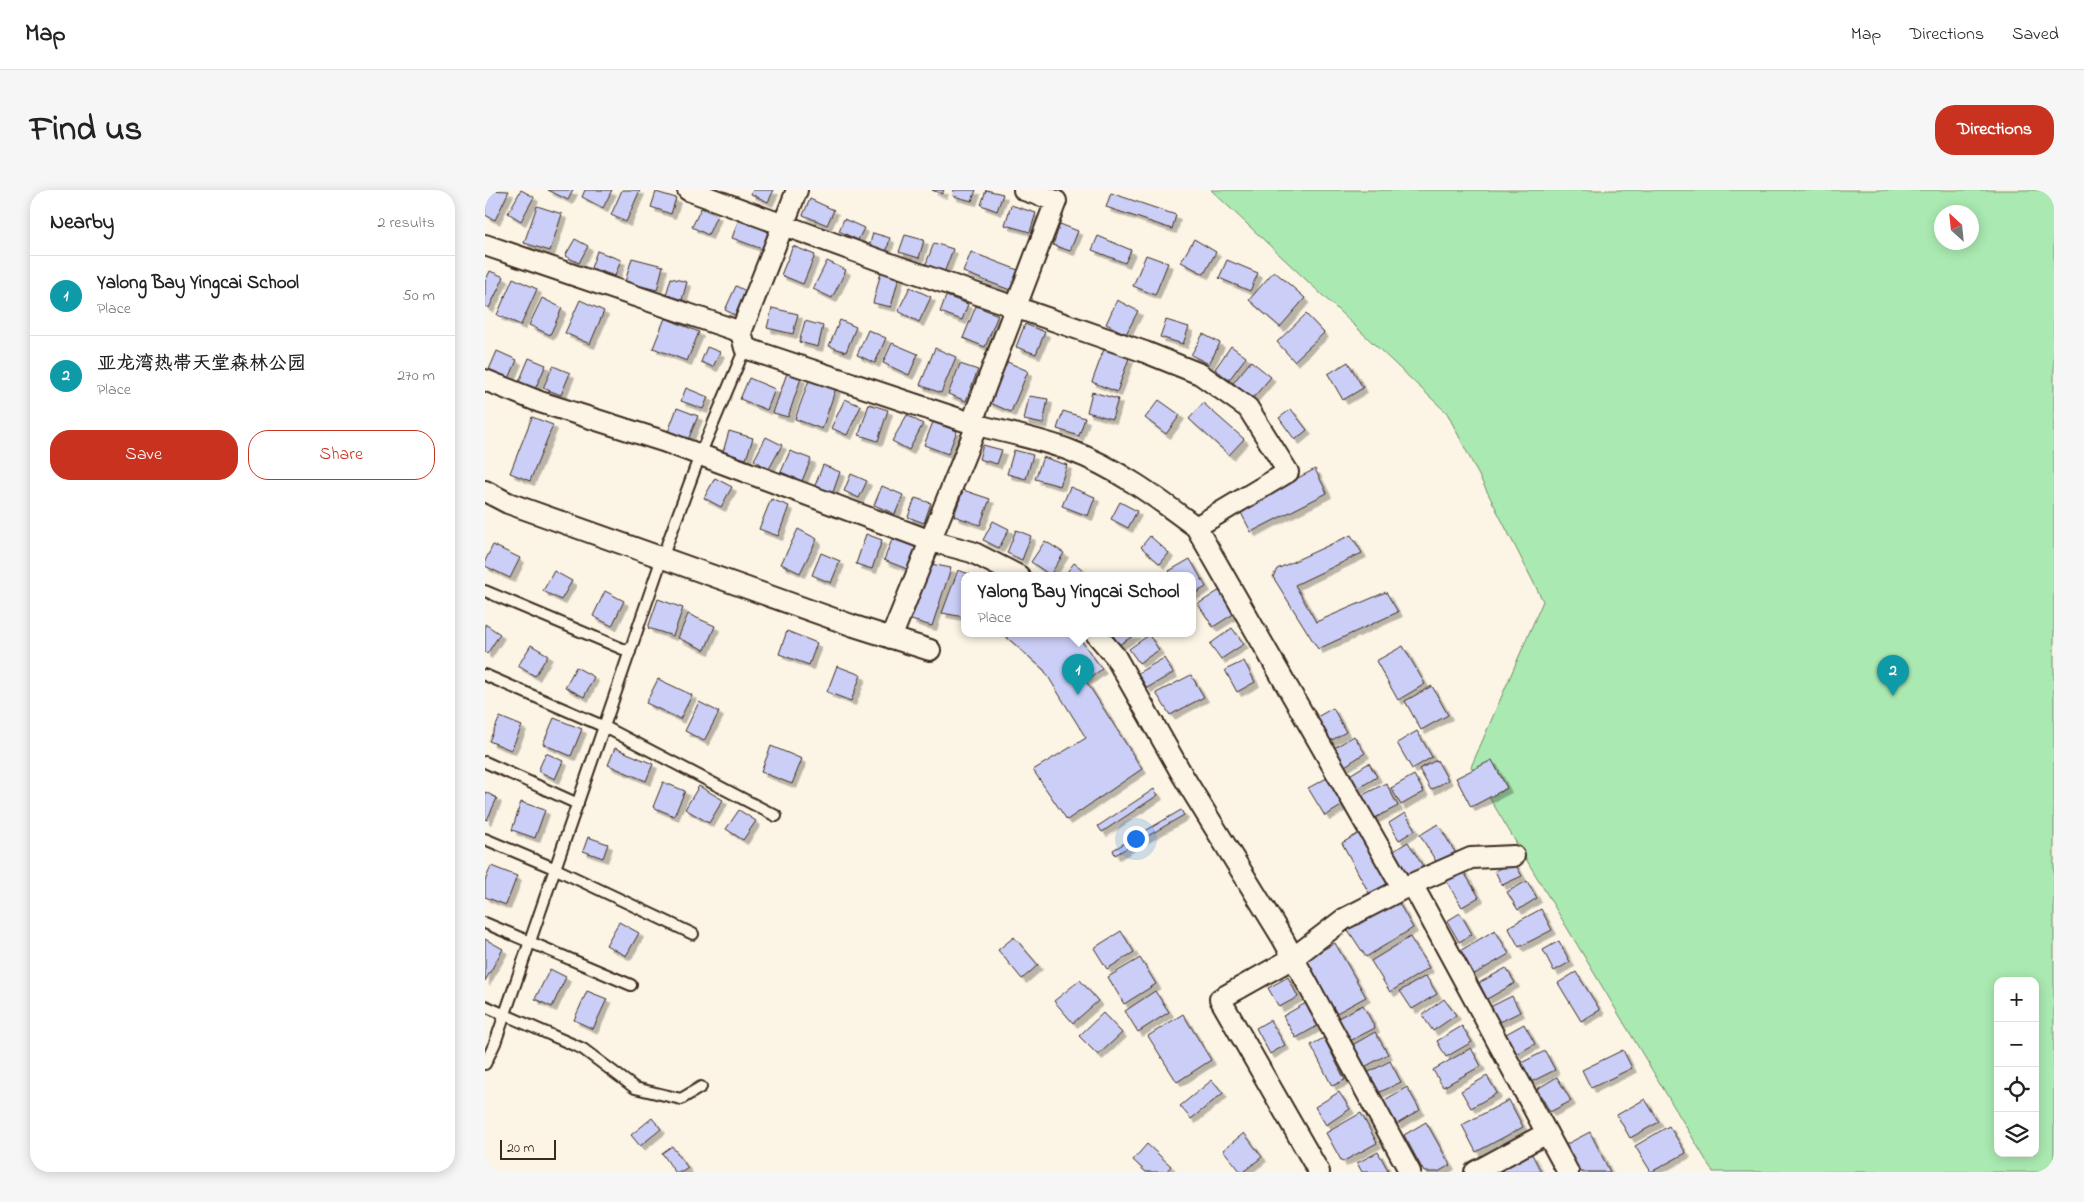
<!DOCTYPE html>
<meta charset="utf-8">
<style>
:root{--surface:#fff;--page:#f6f6f6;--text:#222;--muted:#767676;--line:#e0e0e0;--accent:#c8321e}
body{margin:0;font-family:"Indie Flower","LXGW WenKai TC",sans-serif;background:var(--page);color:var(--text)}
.controls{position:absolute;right:15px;bottom:15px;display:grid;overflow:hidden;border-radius:10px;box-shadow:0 2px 12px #0003}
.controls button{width:45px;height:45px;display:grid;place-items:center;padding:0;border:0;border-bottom:1px solid var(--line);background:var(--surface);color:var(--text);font:25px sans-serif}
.compass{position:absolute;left:1449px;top:15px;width:45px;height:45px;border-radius:50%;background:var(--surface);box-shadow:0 2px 12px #0003;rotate:333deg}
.scale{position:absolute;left:15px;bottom:12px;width:56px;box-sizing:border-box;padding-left:5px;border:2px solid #3b2a1e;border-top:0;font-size:14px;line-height:18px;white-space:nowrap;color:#3b2a1e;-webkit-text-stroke:4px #fcf5e5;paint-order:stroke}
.you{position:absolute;left:650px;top:648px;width:18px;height:18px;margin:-12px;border:4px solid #fff;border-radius:50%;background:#1a73e8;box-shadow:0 0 0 8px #1a73e833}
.badge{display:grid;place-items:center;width:32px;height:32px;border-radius:50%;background:var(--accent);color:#fff;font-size:16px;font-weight:700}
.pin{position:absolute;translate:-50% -41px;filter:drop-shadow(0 1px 2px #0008)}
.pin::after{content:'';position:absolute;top:26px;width:18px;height:15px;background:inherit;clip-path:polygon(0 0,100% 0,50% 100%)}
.popup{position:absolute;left:476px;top:382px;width:235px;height:65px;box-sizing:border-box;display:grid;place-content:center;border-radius:10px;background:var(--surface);filter:drop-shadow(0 1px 4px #0005);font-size:16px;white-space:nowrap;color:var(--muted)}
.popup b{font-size:19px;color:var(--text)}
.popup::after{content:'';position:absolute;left:50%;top:100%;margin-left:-10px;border:10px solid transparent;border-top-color:var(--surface)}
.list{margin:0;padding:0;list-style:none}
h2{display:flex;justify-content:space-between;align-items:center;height:65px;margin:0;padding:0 20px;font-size:21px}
h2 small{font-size:16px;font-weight:400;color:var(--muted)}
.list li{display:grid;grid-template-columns:32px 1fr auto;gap:15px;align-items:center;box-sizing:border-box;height:80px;padding:0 20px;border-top:1px solid var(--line)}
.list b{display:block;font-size:19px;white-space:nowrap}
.list p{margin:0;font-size:16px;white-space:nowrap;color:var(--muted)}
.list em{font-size:16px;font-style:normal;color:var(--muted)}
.actions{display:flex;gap:10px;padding:15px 20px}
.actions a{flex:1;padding:11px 0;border:1px solid var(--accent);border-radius:20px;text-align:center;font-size:18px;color:var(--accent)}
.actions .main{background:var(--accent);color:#fff}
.icon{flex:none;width:28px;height:28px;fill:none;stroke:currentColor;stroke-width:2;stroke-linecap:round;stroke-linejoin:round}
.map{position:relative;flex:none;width:1569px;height:982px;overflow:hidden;border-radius:20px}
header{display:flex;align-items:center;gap:30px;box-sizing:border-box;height:70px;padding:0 25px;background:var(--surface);border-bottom:1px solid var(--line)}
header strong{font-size:24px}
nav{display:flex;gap:28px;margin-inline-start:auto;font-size:18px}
.intro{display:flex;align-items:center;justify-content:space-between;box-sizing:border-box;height:120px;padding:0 30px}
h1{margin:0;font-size:35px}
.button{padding:12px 22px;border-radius:20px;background:var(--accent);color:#fff;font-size:18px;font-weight:700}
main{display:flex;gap:30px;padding:0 30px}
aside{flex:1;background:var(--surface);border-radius:20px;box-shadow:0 2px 12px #0003}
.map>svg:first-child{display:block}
</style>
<header>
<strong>Map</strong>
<nav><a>Map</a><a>Directions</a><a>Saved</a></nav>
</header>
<div class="intro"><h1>Find us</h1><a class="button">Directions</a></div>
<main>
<aside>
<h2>Nearby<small>2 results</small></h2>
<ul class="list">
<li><span class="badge" style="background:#0f9aa8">1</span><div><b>Yalong Bay Yingcai School</b><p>Place</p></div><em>50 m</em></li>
<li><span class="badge" style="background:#0f9aa8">2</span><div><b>亚龙湾热带天堂森林公园</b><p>Place</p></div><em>270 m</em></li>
</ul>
<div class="actions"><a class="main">Save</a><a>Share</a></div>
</aside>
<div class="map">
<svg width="1569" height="982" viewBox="0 0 1569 982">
<defs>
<filter id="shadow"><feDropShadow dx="4.5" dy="4.5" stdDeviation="0" flood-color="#0004"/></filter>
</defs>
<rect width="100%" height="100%" fill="#fcf5e5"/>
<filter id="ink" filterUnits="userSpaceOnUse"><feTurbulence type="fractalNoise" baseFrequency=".02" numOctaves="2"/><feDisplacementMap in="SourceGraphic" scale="10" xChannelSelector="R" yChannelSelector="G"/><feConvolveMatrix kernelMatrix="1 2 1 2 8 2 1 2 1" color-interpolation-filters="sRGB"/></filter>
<g filter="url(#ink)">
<!-- green -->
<path fill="#aae9b1" stroke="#728a68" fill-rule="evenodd" d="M726,0h843v982h-341l-242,-405 72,-166 -96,-188zM1456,22h30v30h-30zM1513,791h37v172h-37z"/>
<!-- building -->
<path fill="#cbcff7" stroke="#3b2a1e" filter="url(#shadow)" d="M3,0l21,1 -14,29 -10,-5v-19z
M36,0l13,7 -13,24 -13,-8z
M63,0h25l-5,10z
M100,0h27l-9,18 -21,-11z
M137,0h18l-14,32 -15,-7z
M268,0h21l-6,12 -17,-8z
M447,0h12l-2,4z
M469,0h22l-4,11 -19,-5z
M501,0l17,4 -6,17 -16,-6z
M171,2l20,6 -5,16 -20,-7z
M626,3l65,22 -4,14 -66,-22z
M325,9l24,11 -7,15 -24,-10z
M526,15l25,8 -6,19 -25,-7z
M52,16l25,8 -12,37 -26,-8z
M216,18l16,7 -9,20 -16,-8z
M255,26l30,11 -8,22 -30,-11z
M359,29l20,9 -6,12 -19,-9z
M575,34l18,7 -8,20 -17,-6z
M388,43l17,5 -4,15 -17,-6z
M420,45l19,5 -5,18 -20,-6z
M613,46l33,14 -6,13 -33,-13z
M90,49l13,7 -9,17 -14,-7z
M709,49l22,13 -12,22 -23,-12z
M449,53l19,6 -9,24 -19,-7z
M308,56l22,9 -12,29 -22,-9z
M112,61l24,9 -6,16 -24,-8z
M486,62l47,18 -8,20 -47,-18z
M661,65l22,8 -13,32 -22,-9z
M147,68l31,8 -6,24 -32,-8z
M742,70l31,13 -8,18 -31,-13z
M342,71l19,9 -14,28 -19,-9z
M5,81l14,6 -15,31 -4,-2v-24z
M789,81l31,27 -25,29 -31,-27z
M396,82l18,5 -8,30 -18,-4z
M28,88l24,11 -16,36 -24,-10z
M186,88l16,4 -5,18 -16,-5z
M251,96l10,5 -11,24 -10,-5z
M425,97l21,10 -12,25 -21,-11z
M461,106l22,8 -6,16 -22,-8z
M57,108l20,10 -12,27 -21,-10z
M95,110l24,11 -14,33 -25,-11z
M632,110l21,11 -12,23 -20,-10z
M491,116l22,9 -13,32 -22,-9z
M287,118l26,6 -5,20 -26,-6z
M821,124l18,19 -30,28 -17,-19z
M180,128l34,14 -12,29 -34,-13z
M355,130l16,7 -10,25 -17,-6z
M681,130l23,7 -6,17 -23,-7z
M320,131l18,5 -5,21 -19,-5z
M540,134l20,8 -9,22 -20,-7z
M383,140l18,8 -11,25 -18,-8z
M718,144l17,9 -11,21 -18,-9z
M407,153l26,11 -9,21 -26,-12z
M746,156l15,11 -17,23 -14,-11z
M222,157l13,5 -7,15 -12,-5z
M450,158l21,9 -15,36 -21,-8z
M619,159l25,9 -12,34 -25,-10z
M12,161l20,9 -9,21 -20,-9z
M44,168l17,7 -11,24 -16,-7z
M520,171l23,10 -17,41 -23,-10z
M766,171l20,16 -19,22 -19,-16z
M863,172l15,26 -20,12 -15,-26z
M475,174l18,6 -12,31 -18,-7z
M68,176l17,7 -9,22 -18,-7z
M302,183l14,5 -13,39 -15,-4z
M264,188l26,11 -8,21 -27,-11z
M324,190l27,8 -14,41 -27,-10z
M201,198l22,9 -5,12 -22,-8z
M607,202l26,7 -6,20 -25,-7z
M544,206l19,3 -5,25 -19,-4z
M360,209l16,7 -14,29 -16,-7z
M674,210l21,15 -14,19 -21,-16z
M718,213l41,36 -15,16 -40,-36z
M384,214l19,6 -10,31 -19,-6z
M192,218l21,8 -10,24 -20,-8z
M806,219l16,21 -12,10 -16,-22z
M578,221l22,7 -6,18 -22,-7z
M422,225l16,9 -14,26 -17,-9z
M47,227l21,8 -23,56 -20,-8z
M448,232l24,9 -9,23 -24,-9z
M244,241l24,7 -7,21 -23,-7z
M281,247l16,8 -13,24 -15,-9z
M498,255l19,5 -5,14 -18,-5z
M529,260l19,5 -7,24 -19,-5z
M305,261l21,8 -9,22 -21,-9z
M558,267l24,8 -7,21 -25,-7z
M338,275l17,7 -8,23 -18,-7z
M830,279l12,24 -76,39 -12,-23z
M366,284l16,7 -8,17 -15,-7z
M230,288l17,9 -11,20 -17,-9z
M397,296l21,9 -8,19 -21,-9z
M585,297l25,10 -7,19 -26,-10z
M478,300l27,9 -10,26 -26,-9z
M430,308l16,5 -7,20 -16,-6z
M286,309l18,7 -11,30 -19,-7z
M635,312l17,9 -9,17 -17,-9z
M508,331l16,8 -10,19 -16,-8z
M313,339l19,10 -17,34 -19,-9z
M531,340l15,6 -9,24 -15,-7z
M381,344l16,6 -10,29 -16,-5z
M866,345l11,18 -67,32 21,37 70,-30 12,20 -80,37 -45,-72 4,-8z
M665,346l19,17 -9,11 -19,-17z
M408,347l23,9 -9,23 -23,-9z
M560,351l19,12 -14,22 -19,-13z
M8,355l27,13 -10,20 -25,-12v-5z
M336,363l19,8 -9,22 -19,-8z
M705,369l16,28 -14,8v-19h-20l-3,-5z
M589,373l17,13h-27z
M446,374l20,4 -19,58 -21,-6z
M473,380l17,6h-11v41l-22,-4z
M69,381l18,10 -11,19 -18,-9z
M735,400l15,23 -22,14 -15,-23z
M120,401l19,10 -12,25 -19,-10z
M173,409l25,9 -10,28 -25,-8z
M203,424l27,12 -10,24 -27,-12z
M0,434l15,10 -13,20 -2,-2z
M747,438l12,16 -23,15 -11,-15z
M302,441l30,12 -8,22 -30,-11z
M518,444l74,1 25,34 -16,12 56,88 -75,51 -34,-50 53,-32 -42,-68z
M627,444h24l-17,11z
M664,445l10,15 -20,13 -10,-14z
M46,455l17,10 -13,21 -17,-10z
M918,456l22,38 -27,16 -22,-39z
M679,468l9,15 -26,15 -9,-15z
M759,471l11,21 -18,10 -12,-22z
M352,476l24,9 -10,26 -24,-9z
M91,477l18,10 -10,20 -19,-10z
M706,485l13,22 -34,18 -14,-22z
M173,489l34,16 -12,24 -34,-16z
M947,496l16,29 -27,15 -16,-29z
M214,512l20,10 -15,29 -19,-10z
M848,518l13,24 -16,9 -13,-24z
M15,527l22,9 -11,24 -22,-9z
M69,528l28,11 -11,27 -28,-12z
M932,541l15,26 -20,12 -15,-26z
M869,546l11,17 -20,13 -11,-18z
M286,556l31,13 -10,25 -31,-12z
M130,558l38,16 -7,17 -38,-16z
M61,563l17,8 -8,18 -17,-8z
M952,570l11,20 -17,10 -12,-21z
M1007,570l15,28 -36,19 -15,-29z
M884,573l8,14 -20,12 -9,-13z
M929,585l10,17 -23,13 -10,-17z
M842,588l16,27 -18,11 -17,-28z
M178,592l22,9 -11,25 -21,-9z
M901,593l12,23 -27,14 -12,-23z
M214,596l24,14 -14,23 -24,-14z
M669,599l4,6 -56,37 -4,-6z
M0,602l12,6 -10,22 -2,-1z
M36,612l24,8 -10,28 -23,-8z
M254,620l17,11 -13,19 -17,-11z
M696,620l3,5 -69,40 -2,-5z
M920,623l10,17 -16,10 -10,-17z
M953,634l20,33 -18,11 -20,-33z
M878,641l28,52 -21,12 -28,-52z
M103,647l20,7 -5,14 -20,-7z
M923,652l16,26 -17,10 -15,-26z
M1029,672l8,14 -20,9 -7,-14z
M6,676l26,10 -11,29 -21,-8v-16z
M977,679l17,28 -17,10 -17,-28z
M1042,691l10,17 -19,12 -11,-18z
M911,708l17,30 -47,29 -20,-30z
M1056,719l11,21 -33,17 -11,-20z
M975,723l12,21 -13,8 -12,-21z
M134,732l20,11 -13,23 -20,-11z
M1010,740l14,24 -38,22 -13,-24z
M636,741l13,21 -27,17 -13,-21z
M529,747l24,28 -16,14 -24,-29z
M925,747l19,31 -39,24 -19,-31z
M0,749l18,10 -18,32z
M1074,751l11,21 -16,9 -11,-21z
M850,753l31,54 -33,18 -30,-54z
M655,768l16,26 -32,20 -16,-27z
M1021,778l9,15 -28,16 -8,-16z
M65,779l16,8 -14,30 -17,-8z
M1091,782l24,38 -19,11 -23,-38z
M941,786l11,18 -25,15 -12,-18z
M803,787l10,20 -19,10 -11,-19z
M595,790l18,21 -25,22 -19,-22z
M102,801l20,8 -14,30 -19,-9z
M670,801l14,21 -31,20 -13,-21z
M1027,806l8,16 -22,11 -8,-16z
M959,809l12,16 -23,16 -11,-16z
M821,813l13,22 -23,13 -13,-22z
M878,815l12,23 -27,14 -12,-23z
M618,823l19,20 -24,22 -19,-19z
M698,824l28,46 -34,22 -29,-46z
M785,830l15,25 -15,9 -14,-26z
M1039,834l11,20 -18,10 -11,-20z
M977,836l10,16 -26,15 -9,-16z
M890,842l13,22 -27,15 -12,-22z
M839,848l21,42 -13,6 -21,-41z
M986,858l10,18 -38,21 -10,-17z
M1138,860l9,18 -41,20 -9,-18z
M1060,861l10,19 -26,13 -10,-19z
M905,871l11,21 -25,12 -11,-20z
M1002,886l10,17 -26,15 -10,-17z
M1072,887l14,24 -21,11 -13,-23z
M727,890l11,13 -32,26 -11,-13z
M922,897l13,23 -23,14 -14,-23z
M854,902l11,17 -24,16 -11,-18z
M1160,909l14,23 -29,16 -13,-23z
M1024,910l14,27 -47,25 -14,-27z
M876,923l16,30 -35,19 -16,-29z
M167,928l9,11 -21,17 -9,-11z
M941,932l24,43 -12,7h-14l-20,-37z
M1184,936l17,27 -35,19 -16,-26z
M1105,942l20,40h-31l-14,-27z
M759,943l18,24 -19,15h-2l-18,-22z
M662,954l24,22 -5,6h-20l-13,-12z
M187,956l16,22 -6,4h-7l-13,-19z
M893,962l11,20h-27l-5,-9z
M1047,964l9,18h-43z"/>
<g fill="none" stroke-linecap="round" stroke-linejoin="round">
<defs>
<path id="lane" d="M0,401l145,61
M0,485l120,52 171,89
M0,572l93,42
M0,649l71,30 137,65
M0,733l146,62
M0,816l98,43 52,39 46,11 20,-12
M0,874l10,-21 167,-485 38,-103 45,-107"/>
<path id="street" d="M203,0l191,70 266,92 55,22 48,34 40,64 -92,55
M0,55l256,87 4,16 232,77
M256,142l56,-142
M0,190l55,22 123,39 268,100 41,11 47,24
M487,232l84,-221 -32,-11
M0,301l23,12 346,123 76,24
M611,444l19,22 68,120 100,163 127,233
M406,448l86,-213c31,8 63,14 92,25 48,18 87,47 127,77l207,362
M927,694l156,288
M834,982l-99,-173 73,-41 51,-39 68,-35 59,-26 43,-2
M990,982l72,-39"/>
</defs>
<!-- lane casing -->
<use href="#lane" stroke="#3b2a1e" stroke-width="14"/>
<!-- street casing -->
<use href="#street" stroke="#3b2a1e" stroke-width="24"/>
<!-- lane -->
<use href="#lane" stroke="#fcf5e5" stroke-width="10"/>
<!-- street -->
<use href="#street" stroke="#fcf5e5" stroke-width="20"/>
</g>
</g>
</svg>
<div class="controls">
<button>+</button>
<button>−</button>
<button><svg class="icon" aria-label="locate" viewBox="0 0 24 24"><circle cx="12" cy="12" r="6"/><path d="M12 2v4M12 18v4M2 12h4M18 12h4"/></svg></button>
<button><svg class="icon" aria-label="layers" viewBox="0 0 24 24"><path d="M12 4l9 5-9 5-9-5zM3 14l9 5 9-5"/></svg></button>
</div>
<svg class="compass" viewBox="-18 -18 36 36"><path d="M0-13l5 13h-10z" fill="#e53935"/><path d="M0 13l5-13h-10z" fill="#767676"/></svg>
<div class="scale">20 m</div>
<div class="you"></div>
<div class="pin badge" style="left:593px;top:505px;background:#0f9aa8">1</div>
<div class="popup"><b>Yalong Bay Yingcai School</b>Place</div>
<div class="pin badge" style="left:1408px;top:506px;background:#0f9aa8">2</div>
</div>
</main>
